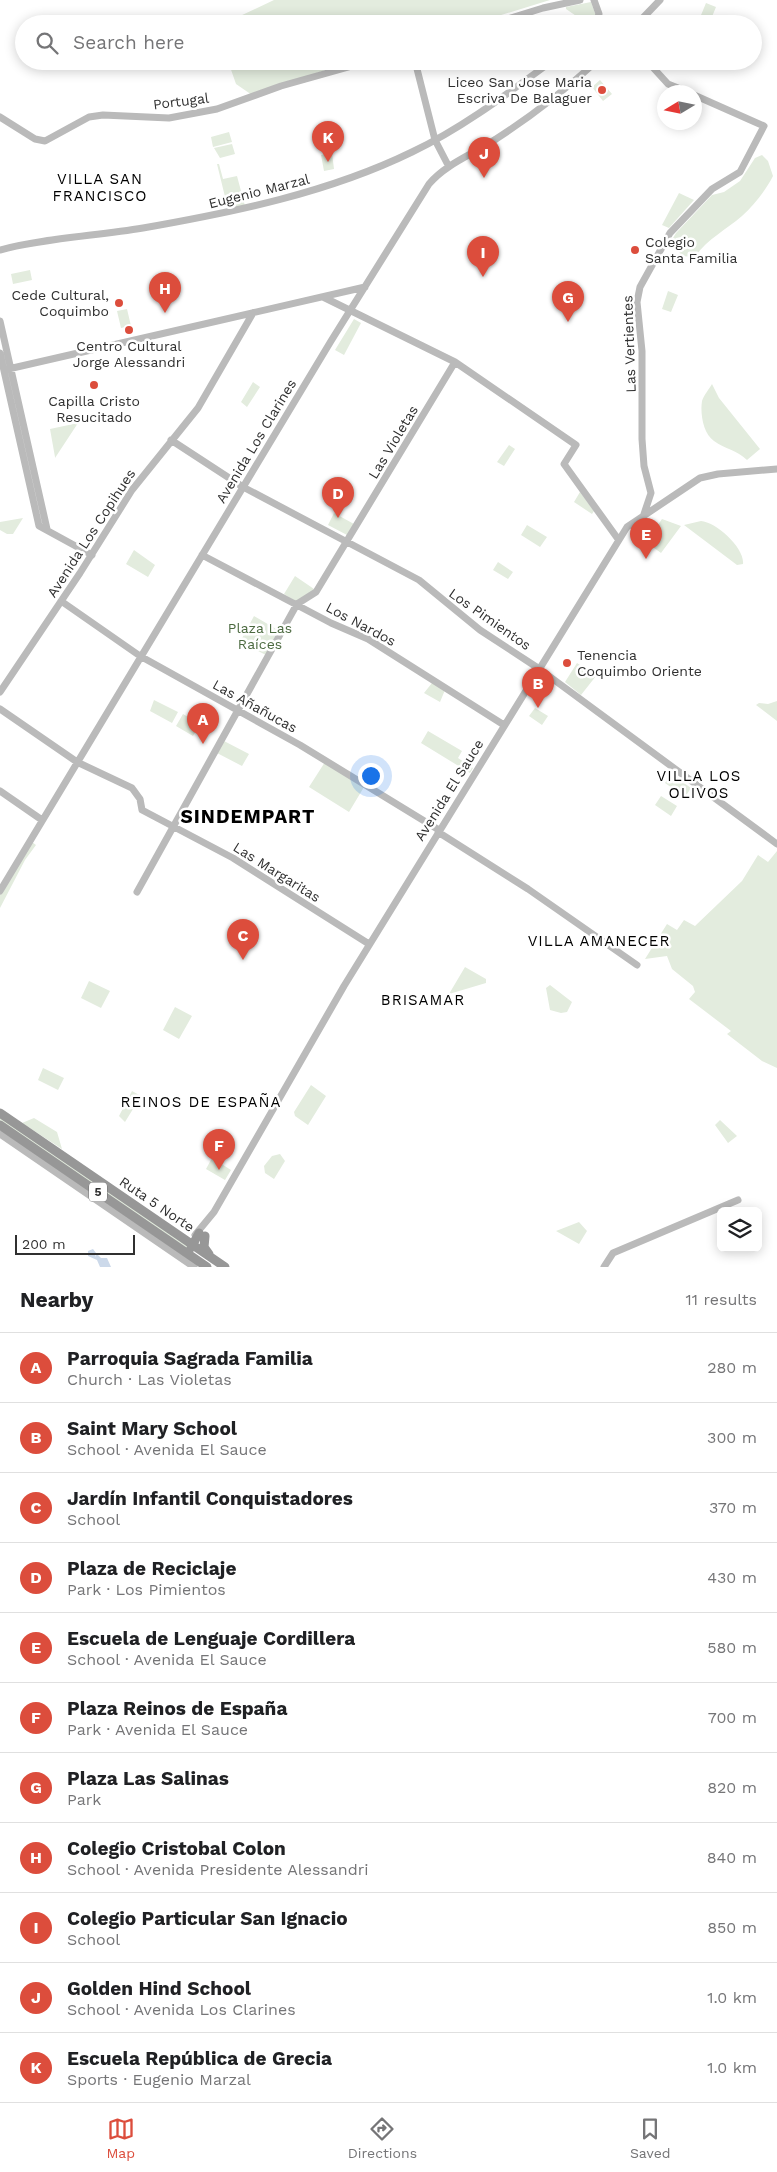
<!DOCTYPE html>
<meta charset="utf-8">
<style>
:root{--surface:#fff;--page:#f6f6f6;--text:#202124;--muted:#757577;--line:#e0e0e0;--accent:#dc4d3c}
body{margin:0;font-family:"Work Sans",sans-serif;background:var(--page);color:var(--text)}
.controls{position:absolute;right:15px;bottom:15px;display:grid;overflow:hidden;border-radius:8px;box-shadow:0 2px 12px #0003}
.controls button{width:45px;height:45px;display:grid;place-items:center;padding:0;border:0;border-bottom:1px solid var(--line);background:var(--surface);color:var(--text);font:25px sans-serif}
.compass{position:absolute;left:657px;top:85px;width:45px;height:45px;border-radius:50%;background:var(--surface);box-shadow:0 2px 12px #0003;rotate:260deg}
.scale{position:absolute;left:15px;bottom:12px;width:120px;box-sizing:border-box;padding-left:5px;border:2px solid #303030;border-top:0;font-size:14px;line-height:18px;white-space:nowrap;color:#303030;-webkit-text-stroke:4px #fff;paint-order:stroke}
.you{position:absolute;left:370px;top:775px;width:18px;height:18px;margin:-12px;border:4px solid #fff;border-radius:50%;background:#1a73e8;box-shadow:0 0 0 8px #1a73e833}
.badge{display:grid;place-items:center;width:32px;height:32px;border-radius:50%;background:var(--accent);color:#fff;font-size:16px;font-weight:700}
.pin{position:absolute;translate:-50% -41px;filter:drop-shadow(0 1px 2px #0008)}
.pin::after{content:'';position:absolute;top:26px;width:18px;height:15px;background:inherit;clip-path:polygon(0 0,100% 0,50% 100%)}
.list{margin:0;padding:0;list-style:none}
h2{display:flex;justify-content:space-between;align-items:center;height:65px;margin:0;padding:0 20px;font-size:21px}
h2 small{font-size:16px;font-weight:400;color:var(--muted)}
.list li{display:grid;grid-template-columns:32px 1fr auto;gap:15px;align-items:center;box-sizing:border-box;height:70px;padding:0 20px;border-top:1px solid var(--line)}
.list b{display:block;font-size:19px;white-space:nowrap}
.list p{margin:0;font-size:16px;white-space:nowrap;color:var(--muted)}
.list em{font-size:16px;font-style:normal;color:var(--muted)}
.icon{flex:none;width:28px;height:28px;fill:none;stroke:currentColor;stroke-width:2;stroke-linecap:round;stroke-linejoin:round}
.map{position:relative;flex:none;width:777px;height:1267px;overflow:hidden}
.search{position:absolute;background:var(--surface);box-shadow:0 2px 12px #0003;left:15px;right:15px;top:15px;height:55px;display:flex;align-items:center;gap:12px;box-sizing:border-box;padding:0 18px;border-radius:28px;color:var(--muted);font-size:19px}
.sheet{height:835px;background:var(--surface)}
nav{display:flex;justify-content:space-around;align-items:center;box-sizing:border-box;height:70px;border-top:1px solid var(--line);background:var(--surface);font-size:14px;color:var(--muted)}
nav a{display:grid;justify-items:center;gap:2px}
nav .on{color:var(--accent)}
.map>svg:first-child{display:block}
</style>
<div class="map">
<svg width="777" height="1267" viewBox="0 0 777 1267">
<rect width="100%" height="100%" fill="#fff"/>
<!-- green -->
<path fill="#e3ecde" d="M274,0h276l-78,24h-249z
M591,2l5,14 -8,8 -22,-15v-2z
M706,3l10,4 -7,17 -10,-4z
M228,61h124l-100,34 -16,-11z
M600,80l12,14 -9,7 -11,-14z
M229,132l3,10 -19,5 -2,-10z
M232,144l3,10 -15,4 -6,-10z
M332,153l2,16 -10,2 -3,-16z
M762,155l6,6 5,15c-7,14 -19,29 -31,40 -16,14 -35,23 -47,41l-14,-1 -8,-18 3,-5 36,-38 12,-3 16,-11 15,-23z
M217,164h2l4,15 14,-3 8,30 -17,3z
M679,193l15,7 -25,28 -7,-3z
M30,270l2,10 -19,4 -2,-10z
M668,291l10,4 -7,17 -9,-3z
M127,309l4,17 -10,2 -4,-17z
M354,319l7,4 -17,32 -9,-5z
M253,382l7,5 -13,20 -6,-5z
M712,384l7,14 41,51 -13,11c-10,-10 -22,-11 -33,-19 -11,-7 -14,-28 -12,-40 2,-6 7,-12 10,-17z
M78,423l-23,35v-1l-5,-28z
M509,445l6,4 -11,17 -7,-4z
M580,492l14,19 -2,3 -18,-12z
M334,513l20,11 -7,11 -19,-10z
M23,518l-10,16h-6l-7,-4v-8z
M662,519l19,7 -20,27 -15,-11z
M701,521c15,1 44,27 42,43l-6,1 -53,-40z
M527,525l20,12 -7,10 -19,-12z
M134,550l21,15 -7,12 -22,-13z
M498,562l15,10 -5,7 -15,-9z
M295,576l19,13 -2,4 -15,9 -13,-8z
M254,616l24,14 -12,25 -26,-13z
M577,663l19,13 -15,19 -16,-13z
M432,683l13,7 -5,12 -16,-9z
M154,700l24,12 -6,11 -22,-12z
M777,701v20l-21,-16 3,-2 9,1z
M535,708l13,8 -6,9 -13,-9z
M183,714l17,10 -7,12 -17,-10z
M428,731l34,20 -4,7 15,10 -3,5 -49,-30z
M224,741l25,13 -7,12 -25,-13z
M325,762l39,25 -15,25 -40,-25z
M671,774l20,14 -6,9 -20,-14z
M661,796l16,10 -6,10 -16,-11z
M32,842l4,3 -11,15 -25,48v-13z
M777,851v217l-15,-7 -35,-27 4,-3 -42,-32 6,-7 -2,-6 -21,-17 -5,-13 -22,3 22,-35 10,6 7,-10 11,6 47,-45 16,-26 10,7z
M465,967l21,12v4l-37,11z
M89,981l21,10 -9,17 -20,-10z
M550,985l22,17 -5,10 -6,1 -11,-3 -4,-22z
M175,1007l17,9 -13,23 -16,-9z
M43,1068l21,10 -6,12 -20,-10z
M311,1085l15,11 -18,29 -13,-9 -1,-4z
M132,1091l9,5 -16,26 -6,-6z
M0,1116l190,130v4l-190,-127z
M34,1118l23,14 5,17 -40,-26z
M720,1120l17,16 -9,7 -13,-18z
M280,1154l5,7 -11,18 -9,-6 -1,-7 8,-10z
M212,1158l19,12 -6,10 -19,-11z
M579,1222l8,9 -8,13 -23,-13z"/>
<!-- water -->
<path fill="#ccd9ea" d="M93,1249l3,4 -1,4 2,-3 4,4h6l4,9h-11l-3,-7 -9,-4v-5z"/>
<g fill="none" stroke-linecap="round" stroke-linejoin="round">
<!-- secondary -->
<path stroke="#bababa" stroke-width="7" d="M594,0l5,14 -4,10
M492,24l51,-16 37,-8
M637,24l23,-24
M415,61l20,79 14,27
M647,61l21,23 20,8
M0,117l35,22 10,2 44,-24 14,-2 66,3 48,-9 64,-23 89,-25
M0,250c45,-12 96,-14 143,-22 91,-16 185,-35 269,-76 50,-24 95,-58 140,-91
M323,297l132,65 121,83 -12,19 54,75
M0,321l47,208
M0,353l39,173 53,29
M4,370l361,-83
M171,440l72,47 176,93 61,50 58,38 239,176
M644,514l7,-21 -7,-27 -2,-27v-88l-5,-49 3,-15 30,-54 42,-44 28,-17 24,-46 -70,-31
M202,555l129,68 37,16 136,86
M61,601l79,55 160,89 139,85
M0,692l80,-119 52,-83 66,-82 55,-95
M0,709l77,53 55,26 8,11 2,11 91,48 136,86
M0,791l42,29
M438,832l90,57 109,76
M0,891l331,-550 98,-157c18,-21 45,-30 67,-45 36,-23 69,-49 101,-78
M137,892l160,-288 19,-12 139,-230
M0,1134l194,133
M195,1235l19,-23 130,-226 283,-459 73,-49 18,-4 59,-5
M604,1267l9,-14 125,-53"/>
<!-- highway -->
<path stroke="#979797" stroke-width="9" d="M0,1113l225,154
M0,1125l207,142
M205,1236l-1,11 5,7
M191,1248l8,-15"/>
</g>
<!-- markers -->
<g fill="#dc4d3c" stroke="#fff" stroke-width="2">
<circle cx="602" cy="90" r="5"/>
<circle cx="635" cy="250" r="5"/>
<circle cx="119" cy="303" r="5"/>
<circle cx="129" cy="330" r="5"/>
<circle cx="94" cy="385" r="5"/>
<circle cx="567" cy="663" r="5"/>
</g>
<g text-anchor="middle" stroke-width="5" stroke-linejoin="round" paint-order="stroke">
<!-- shield labels -->
<rect fill="#fff" stroke="#6e6e6e" stroke-width="1" x="89" y="1182.5" width="18" height="19" rx="4"/>
<g font-size="12" font-weight="bold" fill="#303030">
<text x="98" y="1196">5</text>
</g>
<!-- poi labels -->
<g font-size="14" fill="#303030" stroke="#fff" text-anchor="end">
<text x="592" y="87">Liceo San Jose Maria<tspan x="592" dy="16">Escriva De Balaguer</tspan></text>
<text x="645" y="247" text-anchor="start">Colegio<tspan x="645" dy="16">Santa Familia</tspan></text>
<text x="109" y="300">Cede Cultural,<tspan x="109" dy="16">Coquimbo</tspan></text>
<text x="129" y="351" text-anchor="middle">Centro Cultural<tspan x="129" dy="16">Jorge Alessandri</tspan></text>
<text x="94" y="406" text-anchor="middle">Capilla Cristo<tspan x="94" dy="16">Resucitado</tspan></text>
<text x="577" y="660" text-anchor="start">Tenencia<tspan x="577" dy="16">Coquimbo Oriente</tspan></text>
</g>
<!-- street labels -->
<g font-size="14" fill="#303030" stroke="#fff">
<text transform="translate(181 101) rotate(-7)" y="5">Portugal</text>
<text transform="translate(259 191) rotate(-14)" y="5">Eugenio Marzal</text>
<text transform="translate(629 344) rotate(-92)" y="5">Las Vertientes</text>
<text transform="translate(256 441) rotate(-59)" y="5">Avenida Los Clarines</text>
<text transform="translate(393 442) rotate(-59)" y="5">Las Violetas</text>
<text transform="translate(91 533) rotate(-57)" y="5">Avenida Los Copihues</text>
<text transform="translate(490 619) rotate(35)" y="5">Los Pimientos</text>
<text transform="translate(361 624) rotate(28)" y="5">Los Nardos</text>
<text transform="translate(255 706) rotate(29)" y="5">Las Añañucas</text>
<text transform="translate(449 790) rotate(-58)" y="5">Avenida El Sauce</text>
<text transform="translate(277 872) rotate(32)" y="5">Las Margaritas</text>
<text transform="translate(157 1204) rotate(34)" y="5">Ruta 5 Norte</text>
</g>
<!-- park labels -->
<g font-size="14" fill="#4b693f" stroke="#fff">
<text x="260" y="633">Plaza Las<tspan x="260" dy="16">Raíces</tspan></text>
</g>
<!-- neighbourhood labels -->
<g font-size="15" letter-spacing="1" fill="#000" stroke="#fff">
<text x="100" y="184">VILLA SAN<tspan x="100" dy="17">FRANCISCO</tspan></text>
<text x="699" y="781">VILLA LOS<tspan x="699" dy="17">OLIVOS</tspan></text>
<text x="599" y="946">VILLA AMANECER</text>
<text x="423" y="1005">BRISAMAR</text>
<text x="201" y="1107">REINOS DE ESPAÑA</text>
</g>
<!-- district labels -->
<g font-size="19" font-weight="bold" letter-spacing="1" fill="#000" stroke="#fff">
<text x="248" y="823">SINDEMPART</text>
</g>
</g>
</svg>
<div class="controls">
<button><svg class="icon" aria-label="layers" viewBox="0 0 24 24"><path d="M12 4l9 5-9 5-9-5zM3 14l9 5 9-5"/></svg></button>
</div>
<svg class="compass" viewBox="-18 -18 36 36"><path d="M0-13l5 13h-10z" fill="#e53935"/><path d="M0 13l5-13h-10z" fill="#757577"/></svg>
<div class="scale">200 m</div>
<div class="you"></div>
<div class="pin badge" style="left:203px;top:744px">A</div>
<div class="pin badge" style="left:538px;top:708px">B</div>
<div class="pin badge" style="left:243px;top:960px">C</div>
<div class="pin badge" style="left:338px;top:518px">D</div>
<div class="pin badge" style="left:646px;top:559px">E</div>
<div class="pin badge" style="left:219px;top:1170px">F</div>
<div class="pin badge" style="left:568px;top:322px">G</div>
<div class="pin badge" style="left:165px;top:313px">H</div>
<div class="pin badge" style="left:483px;top:277px">I</div>
<div class="pin badge" style="left:484px;top:178px">J</div>
<div class="pin badge" style="left:328px;top:162px">K</div>
<div class="search"><svg class="icon" aria-label="search" viewBox="0 0 24 24"><circle cx="10" cy="10" r="6"/><path d="M15 15l6 6"/></svg>Search here</div>
</div>
<section class="sheet">
<h2>Nearby<small>11 results</small></h2>
<ul class="list">
<li><span class="badge">A</span><div><b>Parroquia Sagrada Familia</b><p>Church · Las Violetas</p></div><em>280 m</em></li>
<li><span class="badge">B</span><div><b>Saint Mary School</b><p>School · Avenida El Sauce</p></div><em>300 m</em></li>
<li><span class="badge">C</span><div><b>Jardín Infantil Conquistadores</b><p>School</p></div><em>370 m</em></li>
<li><span class="badge">D</span><div><b>Plaza de Reciclaje</b><p>Park · Los Pimientos</p></div><em>430 m</em></li>
<li><span class="badge">E</span><div><b>Escuela de Lenguaje Cordillera</b><p>School · Avenida El Sauce</p></div><em>580 m</em></li>
<li><span class="badge">F</span><div><b>Plaza Reinos de España</b><p>Park · Avenida El Sauce</p></div><em>700 m</em></li>
<li><span class="badge">G</span><div><b>Plaza Las Salinas</b><p>Park</p></div><em>820 m</em></li>
<li><span class="badge">H</span><div><b>Colegio Cristobal Colon</b><p>School · Avenida Presidente Alessandri</p></div><em>840 m</em></li>
<li><span class="badge">I</span><div><b>Colegio Particular San Ignacio</b><p>School</p></div><em>850 m</em></li>
<li><span class="badge">J</span><div><b>Golden Hind School</b><p>School · Avenida Los Clarines</p></div><em>1.0 km</em></li>
<li><span class="badge">K</span><div><b>Escuela República de Grecia</b><p>Sports · Eugenio Marzal</p></div><em>1.0 km</em></li>
</ul>
</section>
<nav>
<a class="on"><svg class="icon" aria-label="map" viewBox="0 0 24 24"><path d="M3 6l6-2 6 2 6-2v14l-6 2-6-2-6 2zM9 4v14M15 6v14"/></svg>Map</a>
<a><svg class="icon" aria-label="directions" viewBox="0 0 24 24"><path d="M12 3l9 9-9 9-9-9zM9 14v-3h6M13 9l2 2-2 2"/></svg>Directions</a>
<a><svg class="icon" aria-label="saved" viewBox="0 0 24 24"><path d="M7 4h10v16l-5-4-5 4z"/></svg>Saved</a>
</nav>
